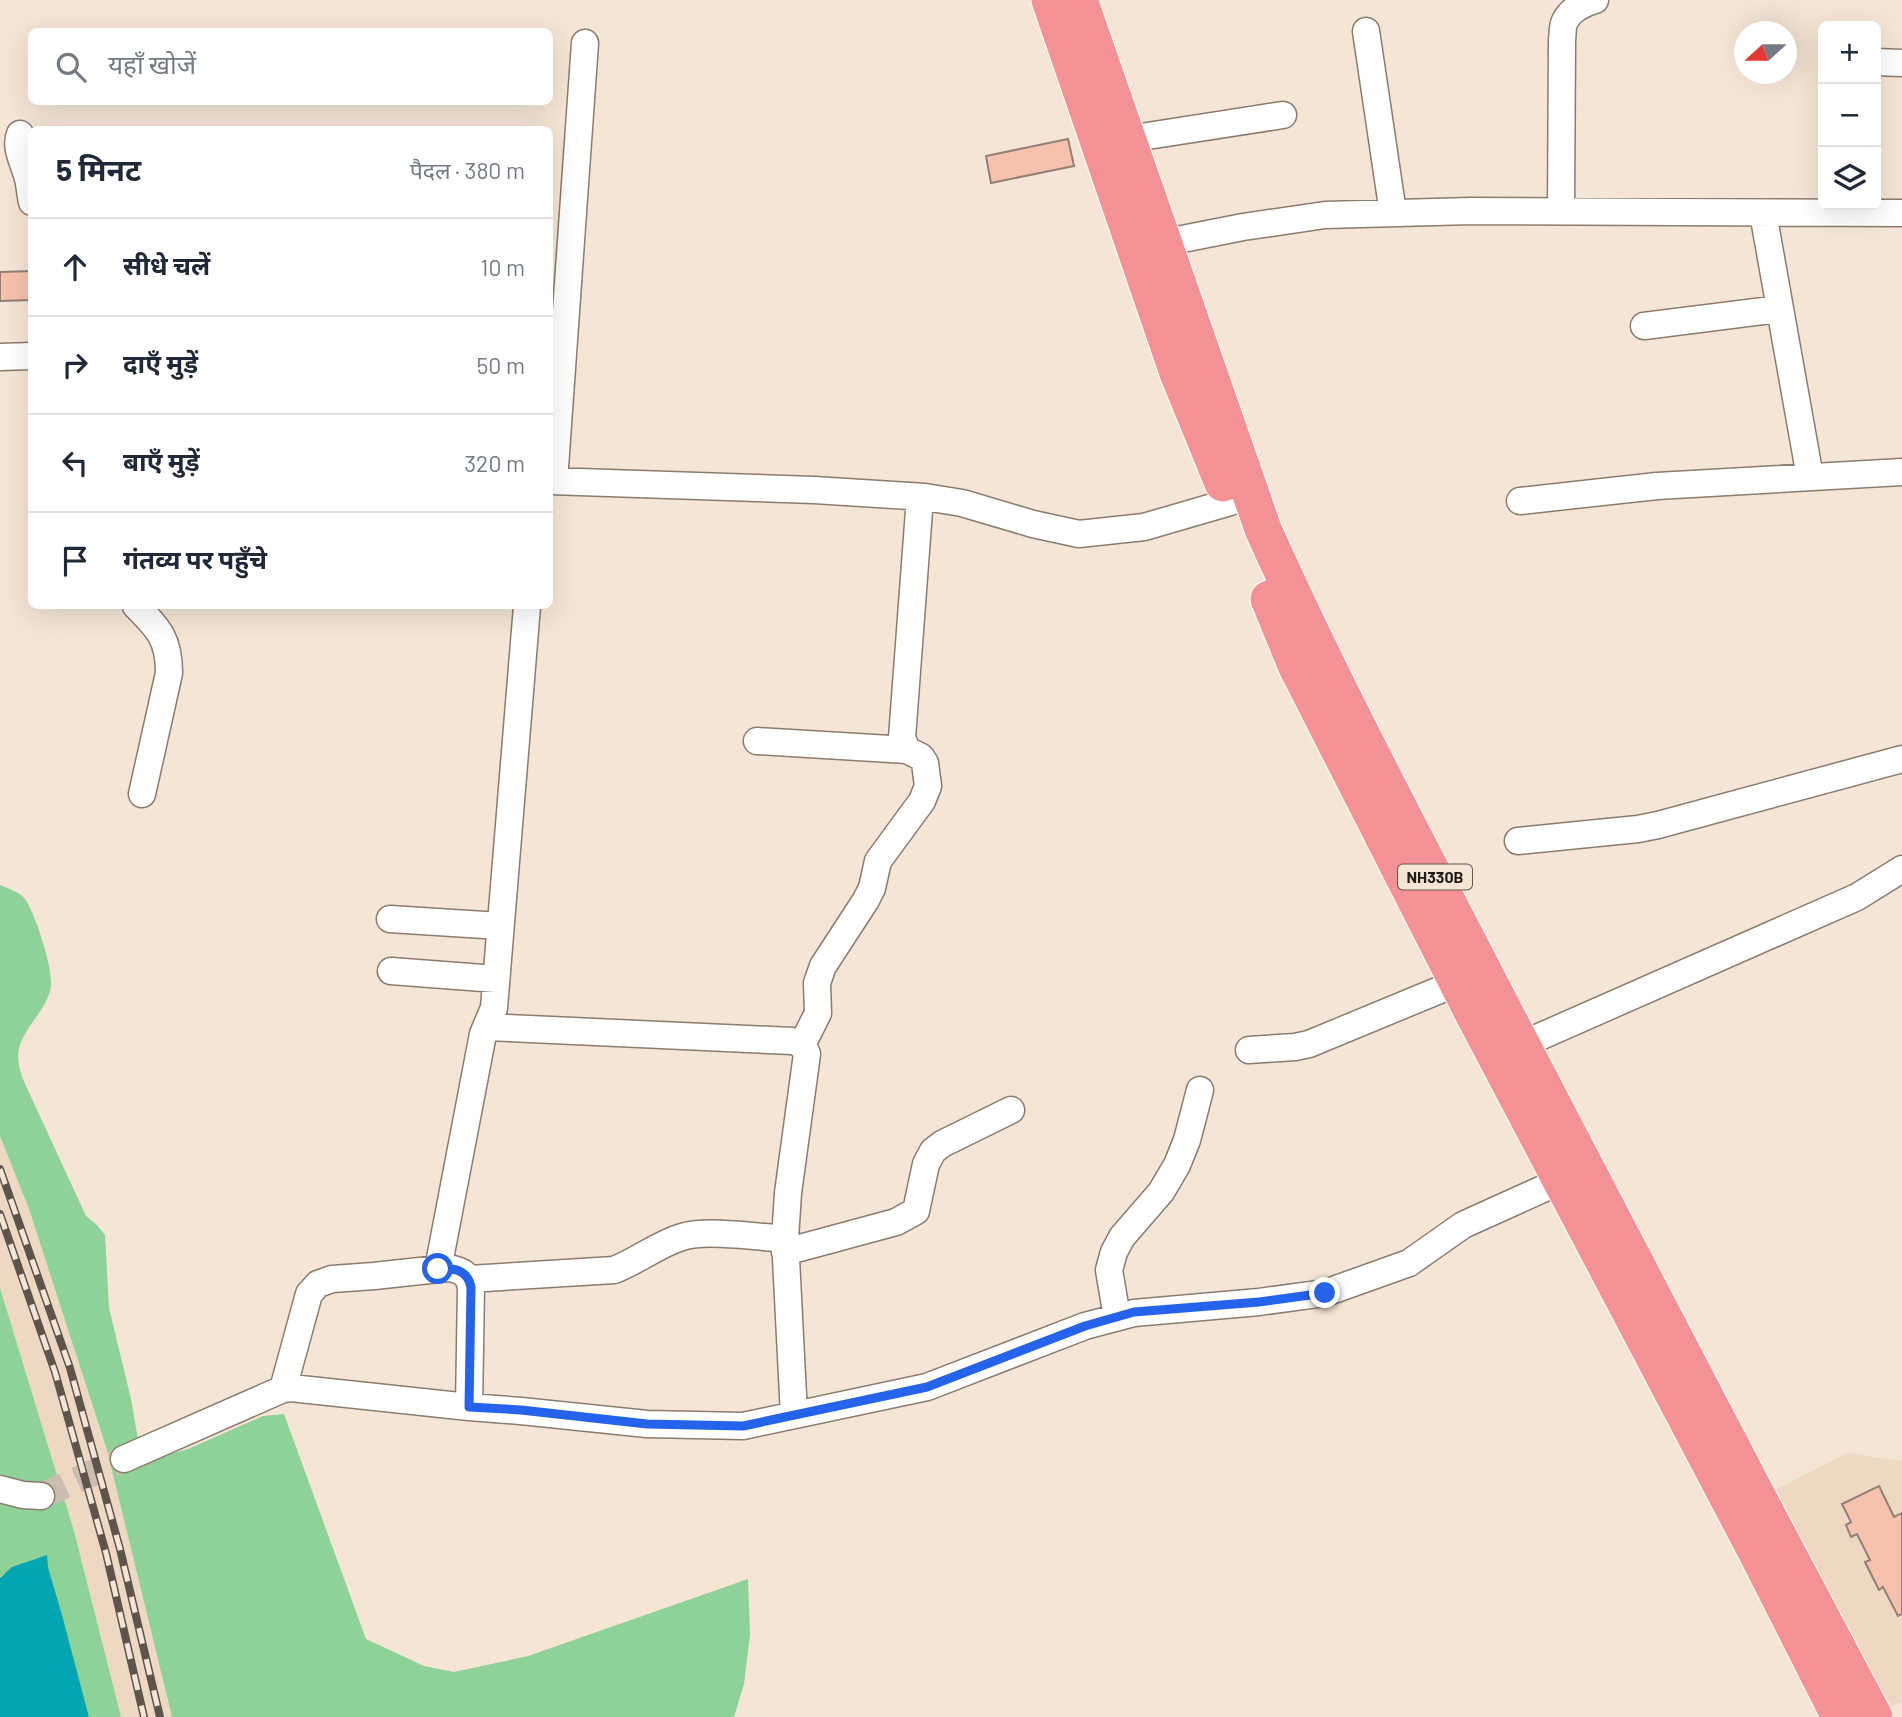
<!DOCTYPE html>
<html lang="hi">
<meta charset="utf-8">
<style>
:root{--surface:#fff;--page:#f6f6f7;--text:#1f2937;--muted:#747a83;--line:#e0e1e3}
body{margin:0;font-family:Barlow,"Noto Sans Devanagari",sans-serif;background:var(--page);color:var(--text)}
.controls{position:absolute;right:21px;top:21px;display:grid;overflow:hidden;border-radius:10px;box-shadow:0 7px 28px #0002}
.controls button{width:63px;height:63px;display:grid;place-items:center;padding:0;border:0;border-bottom:2px solid var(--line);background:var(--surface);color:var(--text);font:35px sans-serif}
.compass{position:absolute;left:1734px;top:21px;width:63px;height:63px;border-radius:50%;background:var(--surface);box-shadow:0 7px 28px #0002;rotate:249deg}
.stop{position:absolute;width:21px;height:21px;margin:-16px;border:5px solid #2563eb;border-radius:50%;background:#fff}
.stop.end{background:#2563eb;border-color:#fff;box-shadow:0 2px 7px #0008}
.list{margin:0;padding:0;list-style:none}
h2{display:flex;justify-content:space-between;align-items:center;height:91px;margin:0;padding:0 28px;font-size:30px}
h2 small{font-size:23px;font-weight:400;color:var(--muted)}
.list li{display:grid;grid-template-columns:46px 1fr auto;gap:21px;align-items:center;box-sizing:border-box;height:98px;padding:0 28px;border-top:2px solid var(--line)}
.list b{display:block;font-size:26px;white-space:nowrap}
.list em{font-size:23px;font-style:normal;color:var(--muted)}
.icon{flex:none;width:38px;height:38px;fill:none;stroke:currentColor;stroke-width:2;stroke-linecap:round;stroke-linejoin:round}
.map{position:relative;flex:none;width:1902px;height:1717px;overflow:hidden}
.search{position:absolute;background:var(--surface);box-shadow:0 7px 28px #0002;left:28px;top:28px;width:525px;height:77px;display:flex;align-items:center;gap:18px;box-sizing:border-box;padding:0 24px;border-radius:10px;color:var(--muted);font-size:26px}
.panel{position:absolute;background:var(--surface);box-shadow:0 7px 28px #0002;left:28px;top:126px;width:525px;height:483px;border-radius:10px}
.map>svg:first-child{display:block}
</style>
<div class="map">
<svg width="1902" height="1717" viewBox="0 0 1902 1717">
<rect width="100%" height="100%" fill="#f5e5d6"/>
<!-- built -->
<path fill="#edd8c3" d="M0,1136l29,73 78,241 65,267h-51l-47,-186 -74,-243z
M1847,1453l55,8v241l-20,9 -109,-220z"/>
<!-- green -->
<path fill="#8fd298" d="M0,885c7,3 19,7 24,13 11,13 29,71 27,88 -4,29 -39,48 -32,79 1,7 4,14 7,21l60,130 11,9 8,10 4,73 22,91 11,63 46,-13 75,-33 21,-2 82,225 58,27 30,6 74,-16 220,-77 2,56 -6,49 -10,33h-562l-65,-267 -78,-241 -29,-73z
M0,1288l74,243 47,186h-32l-41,-150 -2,-11 -44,19 -2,3z"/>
<!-- water -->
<path fill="#03a6b1" d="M47,1555l1,12 14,48 27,102h-89v-139l12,-11z"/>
<!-- building -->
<path fill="#f7c2ad" stroke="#927f77" stroke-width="2" d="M1068,139l6,27 -83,17 -5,-27z
M32,271v29l-32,1v-29z
M1879,1486l15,31 8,-4v101l-4,2 -15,-29 -4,3 -14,-28 5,-2 -13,-26 -6,3 -5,-12 5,-3 -9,-18z"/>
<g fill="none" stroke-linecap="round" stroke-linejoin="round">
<!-- minor-tunnel -->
<path stroke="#cbbdb0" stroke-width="26" stroke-dasharray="26 13" stroke-linecap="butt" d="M41,1496l83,-37"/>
<defs>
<path id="minor" d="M1366,31l27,182
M1876,62l26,1
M20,134c-6,14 5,31 8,45 2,7 2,15 4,23
M1128,139l155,-24
M1561,211l1,-171c1,-6 0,-14 3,-19 5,-11 19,-18 30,-21
M1763,213l47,264
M1147,246l96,-19 82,-12 146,-4 431,2
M1644,326l136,-17
M0,357l32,-1
M550,481l264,9 111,7 37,6 71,21 46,10 65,-7 86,-25 21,-9
M554,481l31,-438
M1520,501l137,-15 245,-14
M136,606c23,23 33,33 33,67l-27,121
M757,741l150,9
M1518,841l120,-12 20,-4 244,-66
M390,919l110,7
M391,971l105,8
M486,1027l306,14c8,2 12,5 15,13l-19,139 -3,46 9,176
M802,1045l16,-32 -1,-30 6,-17 43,-66 6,-12 6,-27 44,-60 6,-15 -3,-23 -4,-6 -14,-7 -5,-12 18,-241
M1521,1045l336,-148 45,-28
M1249,1050l46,-3 14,-3 162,-67
M785,1252l111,-30 20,-11 10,-47 7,-13 9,-7 69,-34
M438,1269l45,-235 11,-26 33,-402
M469,1279l145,-9c24,-9 44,-26 68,-33 23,-8 77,0 103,2
M1117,1317l-8,-47 5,-18 8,-15 39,-45 16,-27 10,-25 13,-50
M283,1389l26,-95 9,-10 14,-5 42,-3 74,-8c13,2 20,5 23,19l-2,120
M124,1459l159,-70 8,-1 178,19 52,4 126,13 96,2 184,-39 158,-61 49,-13 125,-11 66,-9 84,-30 54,-38 115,-52
M0,1489l23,6 18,1"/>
<path id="highway" d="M1050,0l128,373 45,110
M1079,0l184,529c70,157 152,309 231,463 125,242 252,484 380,725
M1269,599l27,66 177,348 284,540 83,164"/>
</defs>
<!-- minor casing -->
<use href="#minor" stroke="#8a7c6e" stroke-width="29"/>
<!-- highway casing -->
<use href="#highway" stroke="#fff" stroke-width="39"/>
<!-- minor -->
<use href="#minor" stroke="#fff" stroke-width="26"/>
<!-- highway -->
<use href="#highway" stroke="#f29296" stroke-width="37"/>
<defs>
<path id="rail" d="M0,1169l70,199 50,181 40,168
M0,1214l55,158 51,181 38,164"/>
</defs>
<!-- rail casing -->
<use href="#rail" stroke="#5d544c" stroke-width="8"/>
<!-- rail -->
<use href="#rail" stroke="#f5e5d6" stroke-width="5" stroke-dasharray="16" stroke-linecap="butt"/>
</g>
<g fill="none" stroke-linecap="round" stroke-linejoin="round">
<!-- route -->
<path stroke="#2563eb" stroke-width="9" d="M438,1269c16,-1 29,0 33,18l-2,120 52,3 126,14 96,2 184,-39 158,-61 49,-14 125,-10 66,-9"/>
</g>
<g text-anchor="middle" stroke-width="6" stroke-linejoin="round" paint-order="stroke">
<!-- shield labels -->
<rect fill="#f5e5d6" stroke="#615850" stroke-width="2" x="1398" y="864.5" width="74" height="25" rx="5"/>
<g font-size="16" font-weight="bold" fill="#211b16">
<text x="1435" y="883">NH330B</text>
</g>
</g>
</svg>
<div class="controls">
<button>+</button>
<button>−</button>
<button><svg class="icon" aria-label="layers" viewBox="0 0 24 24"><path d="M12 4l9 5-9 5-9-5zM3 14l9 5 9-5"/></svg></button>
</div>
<svg class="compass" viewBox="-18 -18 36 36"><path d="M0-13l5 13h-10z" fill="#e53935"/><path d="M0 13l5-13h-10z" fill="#747a83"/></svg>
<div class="stop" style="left:438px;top:1269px"></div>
<div class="stop end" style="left:1325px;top:1293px"></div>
<div class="search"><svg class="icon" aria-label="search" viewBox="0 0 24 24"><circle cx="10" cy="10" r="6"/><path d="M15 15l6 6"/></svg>यहाँ खोजें</div>
<section class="panel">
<h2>5 मिनट<small>पैदल · 380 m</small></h2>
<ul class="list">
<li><svg class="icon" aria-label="ahead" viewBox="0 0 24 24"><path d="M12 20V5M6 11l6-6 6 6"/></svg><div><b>सीधे चलें</b></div><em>10 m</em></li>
<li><svg class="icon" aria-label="right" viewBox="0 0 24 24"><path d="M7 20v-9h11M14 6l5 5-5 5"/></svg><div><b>दाएँ मुड़ें</b></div><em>50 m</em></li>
<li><svg class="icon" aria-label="left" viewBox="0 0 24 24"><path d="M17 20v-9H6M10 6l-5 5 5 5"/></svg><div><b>बाएँ मुड़ें</b></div><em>320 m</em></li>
<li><svg class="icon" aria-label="arrive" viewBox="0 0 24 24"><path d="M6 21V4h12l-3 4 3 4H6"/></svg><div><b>गंतव्य पर पहुँचे</b></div></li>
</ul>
</section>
</div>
